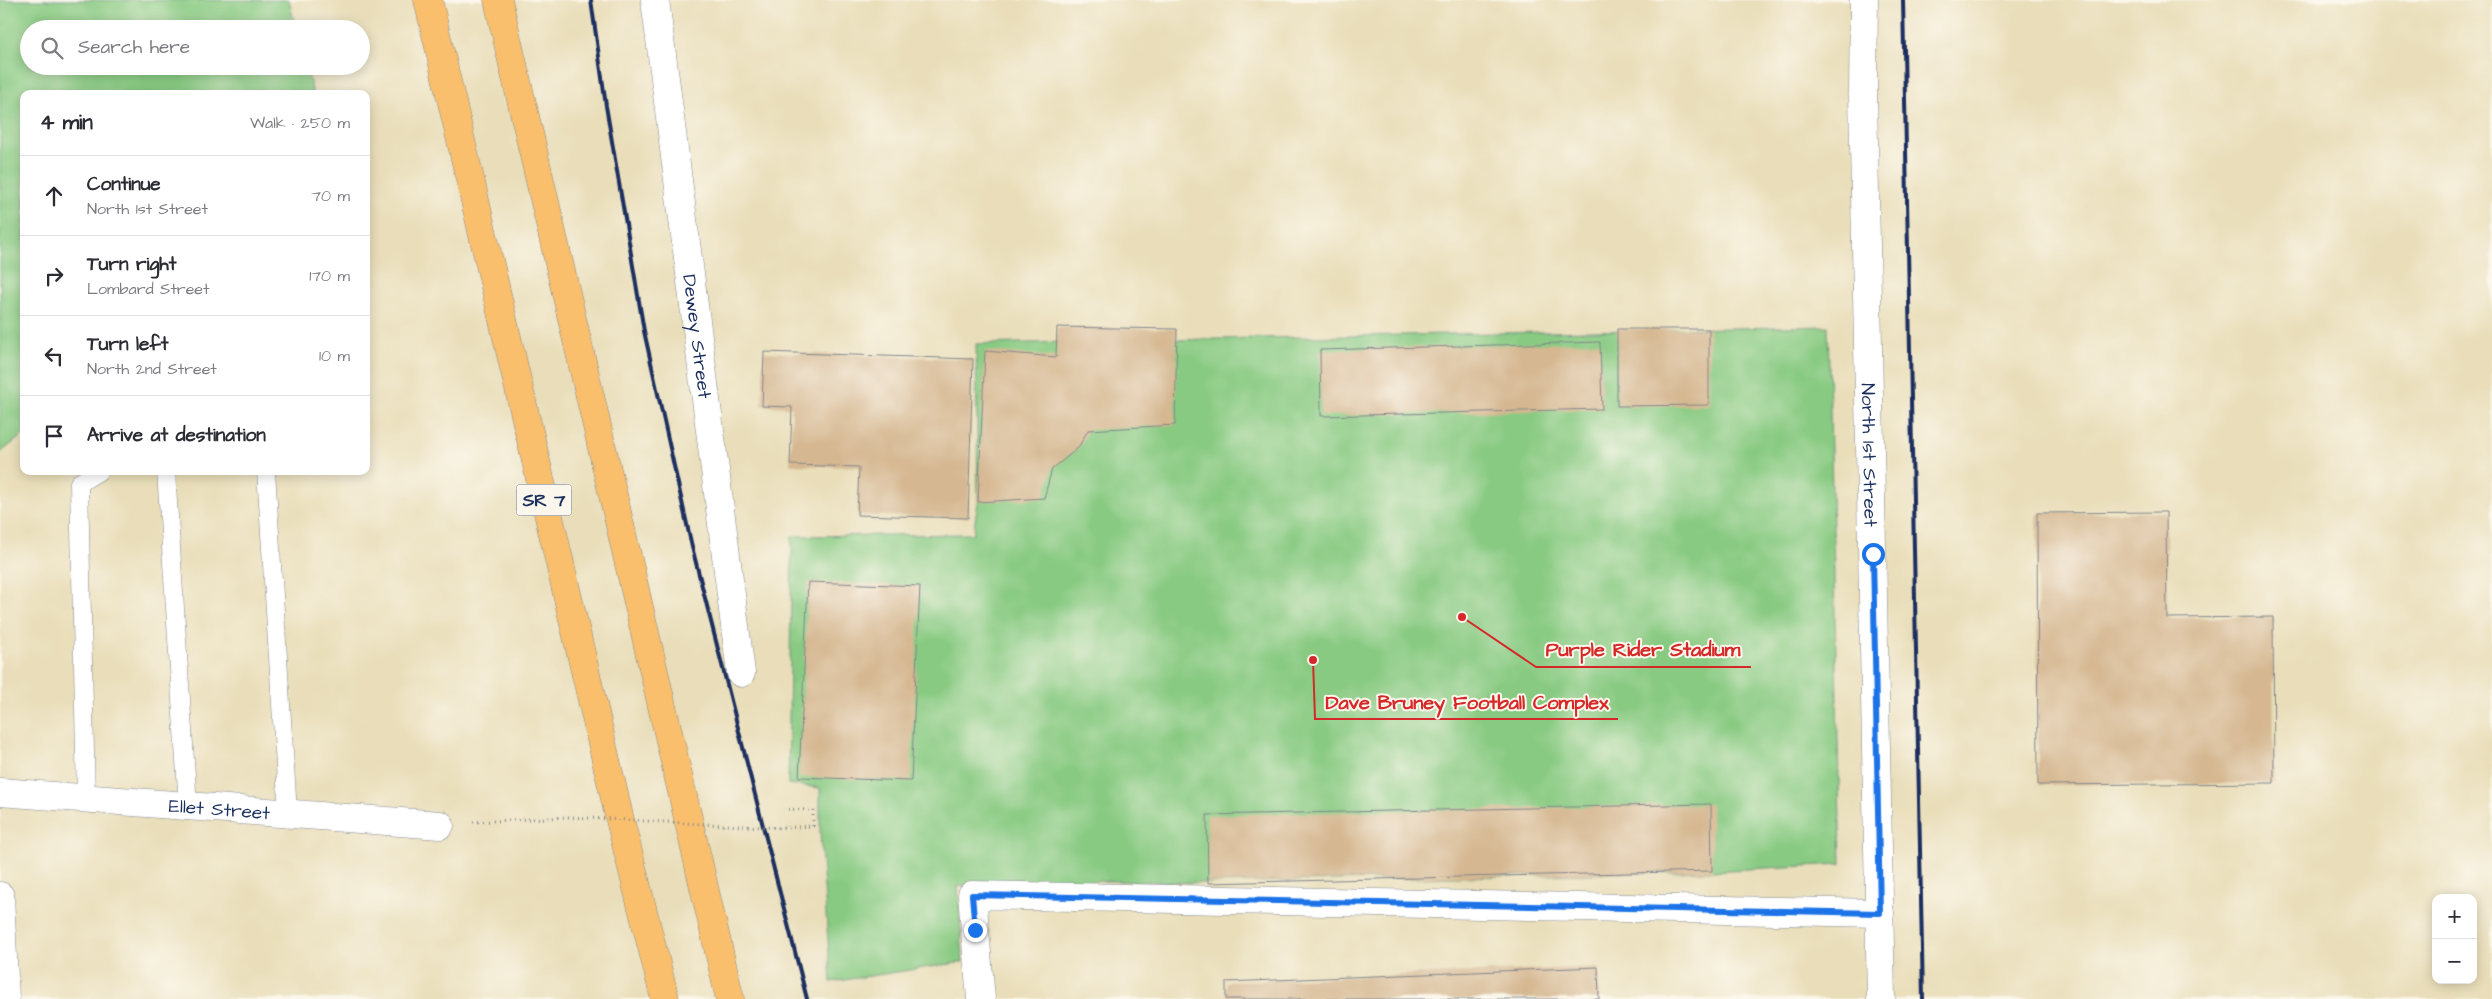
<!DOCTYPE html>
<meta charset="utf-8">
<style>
:root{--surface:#fff;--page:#f7f7f7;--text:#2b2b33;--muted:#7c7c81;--line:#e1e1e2}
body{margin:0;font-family:"Architects Daughter",sans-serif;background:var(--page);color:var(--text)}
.controls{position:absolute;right:15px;bottom:15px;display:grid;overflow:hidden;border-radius:10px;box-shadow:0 2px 12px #0003}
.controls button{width:45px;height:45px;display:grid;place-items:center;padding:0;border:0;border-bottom:1px solid var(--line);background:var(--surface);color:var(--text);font:25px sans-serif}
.stop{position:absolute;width:15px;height:15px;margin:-11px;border:4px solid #1a73e8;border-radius:50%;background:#fff}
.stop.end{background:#1a73e8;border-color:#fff;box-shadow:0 1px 5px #0008}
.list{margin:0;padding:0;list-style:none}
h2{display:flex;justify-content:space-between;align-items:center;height:65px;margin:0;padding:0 20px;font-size:21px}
h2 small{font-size:16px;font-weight:400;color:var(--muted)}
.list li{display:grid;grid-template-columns:32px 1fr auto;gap:15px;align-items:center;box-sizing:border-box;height:80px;padding:0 20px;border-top:1px solid var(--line)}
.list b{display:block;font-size:19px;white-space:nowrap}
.list p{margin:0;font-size:16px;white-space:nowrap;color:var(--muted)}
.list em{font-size:16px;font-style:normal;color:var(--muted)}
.icon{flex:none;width:28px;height:28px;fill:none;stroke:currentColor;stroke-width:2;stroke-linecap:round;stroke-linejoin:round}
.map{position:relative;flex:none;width:2492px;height:999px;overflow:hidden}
.search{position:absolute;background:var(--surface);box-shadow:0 2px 12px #0003;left:20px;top:20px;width:350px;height:55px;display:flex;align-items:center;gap:12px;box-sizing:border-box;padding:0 18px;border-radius:28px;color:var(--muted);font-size:19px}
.panel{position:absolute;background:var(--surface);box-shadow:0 2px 12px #0003;left:20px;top:90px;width:350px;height:385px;border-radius:10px}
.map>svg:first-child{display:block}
</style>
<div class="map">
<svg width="2492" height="999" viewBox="0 0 2492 999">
<rect width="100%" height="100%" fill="#fbf7ec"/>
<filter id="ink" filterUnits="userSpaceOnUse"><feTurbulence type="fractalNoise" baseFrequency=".02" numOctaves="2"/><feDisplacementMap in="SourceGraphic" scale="10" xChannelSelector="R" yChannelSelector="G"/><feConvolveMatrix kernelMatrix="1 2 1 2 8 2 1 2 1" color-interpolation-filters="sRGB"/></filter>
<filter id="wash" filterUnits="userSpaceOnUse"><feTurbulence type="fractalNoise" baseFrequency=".0096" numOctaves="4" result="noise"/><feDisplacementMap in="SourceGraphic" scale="20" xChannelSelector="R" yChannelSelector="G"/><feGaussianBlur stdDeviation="1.12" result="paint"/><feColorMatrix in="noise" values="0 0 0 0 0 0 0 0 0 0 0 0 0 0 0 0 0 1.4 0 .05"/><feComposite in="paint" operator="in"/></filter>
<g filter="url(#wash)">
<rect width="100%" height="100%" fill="#e9deb9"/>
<!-- green -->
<path fill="#88ca82" stroke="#527c70" d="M0,0h289l7,29h-267v37h277l7,28h-289v340l-24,19z
M1828,326l13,538 -129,7 -504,12 -98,-2 -152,5 5,76 -132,20 -11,-150v-44l-32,-4 4,-248 181,-2 5,-32 -2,-158z"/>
<g id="blocks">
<!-- building -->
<path fill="#d5b791" d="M1057,327l120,2 -2,96 -87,5 -10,18 -26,21 -8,29 -66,4 7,-151 71,6z
M1617,329h92v76l-92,1z
M1600,342l2,67 -281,7 -1,-66z
M764,352l209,7 -5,159 -111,-3 2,-48 -69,-2 2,-58 -30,-1z
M2166,512l1,106 106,-1 1,166 -236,2 -1,-272z
M808,582l112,4 -9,195 -112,-4z
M1711,804l1,67 -504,12 -1,-68z
M1598,967l1,32h-373v-17z"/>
</g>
</g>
<g filter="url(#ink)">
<use href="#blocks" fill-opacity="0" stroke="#82868c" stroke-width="1"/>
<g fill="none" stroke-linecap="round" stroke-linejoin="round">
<defs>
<path id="lane" d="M166,471l22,335
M266,471l22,342
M86,798l-7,-315 20,-12"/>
<g id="street">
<path id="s1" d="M655,0l86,673"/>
<path id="s2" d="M1864,0l-1,94 18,905"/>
<path id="s3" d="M0,792l440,33"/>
<path d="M0,896l5,103"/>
<path d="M981,999l-9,-104 908,18"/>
</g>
<path id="highway" d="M428,0l192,820 45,179
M498,0l232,999"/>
</defs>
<!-- lane casing -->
<use href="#lane" stroke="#82868c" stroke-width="19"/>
<!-- street casing -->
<use href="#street" stroke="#82868c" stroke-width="29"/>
<!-- highway casing -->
<use href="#highway" stroke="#82868c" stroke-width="29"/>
<!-- path -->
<path stroke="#82868c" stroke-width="3" stroke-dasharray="1 4" stroke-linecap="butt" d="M473,822l95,-5
M783,828l30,-2v-16l-29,-1"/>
<!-- lane -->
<use href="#lane" stroke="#fff" stroke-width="18"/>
<!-- street -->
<use href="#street" stroke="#fff" stroke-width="28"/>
<!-- highway -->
<use href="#highway" stroke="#f9bf6d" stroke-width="28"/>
<!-- rail -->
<path stroke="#1b2f5e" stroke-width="4" d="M591,0l15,106 38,225 48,216 115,452
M1903,0l20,999"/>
<!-- path-bridge -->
<path stroke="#82868c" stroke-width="3" stroke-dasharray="1 4" stroke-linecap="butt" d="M568,817l215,11"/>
</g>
</g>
<g fill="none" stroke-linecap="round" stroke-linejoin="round" filter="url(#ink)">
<!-- route -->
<path stroke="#1a73e8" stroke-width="6" d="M975,930l-3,-35 908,18 -7,-359"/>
</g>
<g text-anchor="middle" stroke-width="4" stroke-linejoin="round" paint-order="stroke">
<!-- shield labels -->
<rect fill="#fbf7ec" stroke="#5e6b89" stroke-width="1" x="516.5" y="484.5" width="55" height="31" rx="4"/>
<g font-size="18" font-weight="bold" fill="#1b2f5e">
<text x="544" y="506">SR 7</text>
</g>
<!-- street labels -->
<g font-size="19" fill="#1b2f5e" stroke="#fbf7ec">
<text dy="7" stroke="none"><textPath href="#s1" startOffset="339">Dewey Street</textPath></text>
<text dy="7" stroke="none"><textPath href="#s2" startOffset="455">North 1st Street</textPath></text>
<text dy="7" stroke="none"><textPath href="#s3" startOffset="220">Ellet Street</textPath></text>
</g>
</g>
<!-- callouts -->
<path fill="none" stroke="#d62828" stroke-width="2" d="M1462 617L1536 667H1751M1313 660L1315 719H1618"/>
<g fill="#d62828" stroke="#fbf7ec" stroke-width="2">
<circle cx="1462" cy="617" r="5"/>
<circle cx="1313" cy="660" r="5"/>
</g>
<g font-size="20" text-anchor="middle" font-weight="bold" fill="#d62828" stroke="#fbf7ec" stroke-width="4" stroke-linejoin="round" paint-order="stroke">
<text x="1643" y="656">Purple Rider Stadium</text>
<text x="1467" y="709">Dave Bruney Football Complex</text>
</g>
</svg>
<div class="controls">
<button>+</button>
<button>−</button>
</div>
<div class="stop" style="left:1873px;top:554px"></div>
<div class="stop end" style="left:975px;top:930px"></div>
<div class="search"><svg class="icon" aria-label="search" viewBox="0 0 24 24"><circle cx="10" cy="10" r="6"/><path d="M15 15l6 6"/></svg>Search here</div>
<section class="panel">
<h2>4 min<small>Walk · 250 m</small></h2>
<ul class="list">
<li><svg class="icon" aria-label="ahead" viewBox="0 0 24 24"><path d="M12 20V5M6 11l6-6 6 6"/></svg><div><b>Continue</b><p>North 1st Street</p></div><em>70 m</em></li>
<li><svg class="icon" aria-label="right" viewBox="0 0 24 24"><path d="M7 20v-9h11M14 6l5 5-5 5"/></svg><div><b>Turn right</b><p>Lombard Street</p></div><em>170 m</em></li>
<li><svg class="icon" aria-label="left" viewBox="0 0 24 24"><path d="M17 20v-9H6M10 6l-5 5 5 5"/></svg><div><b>Turn left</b><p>North 2nd Street</p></div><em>10 m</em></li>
<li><svg class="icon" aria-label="arrive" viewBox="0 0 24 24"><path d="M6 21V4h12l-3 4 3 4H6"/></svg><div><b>Arrive at destination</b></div></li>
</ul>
</section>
</div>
